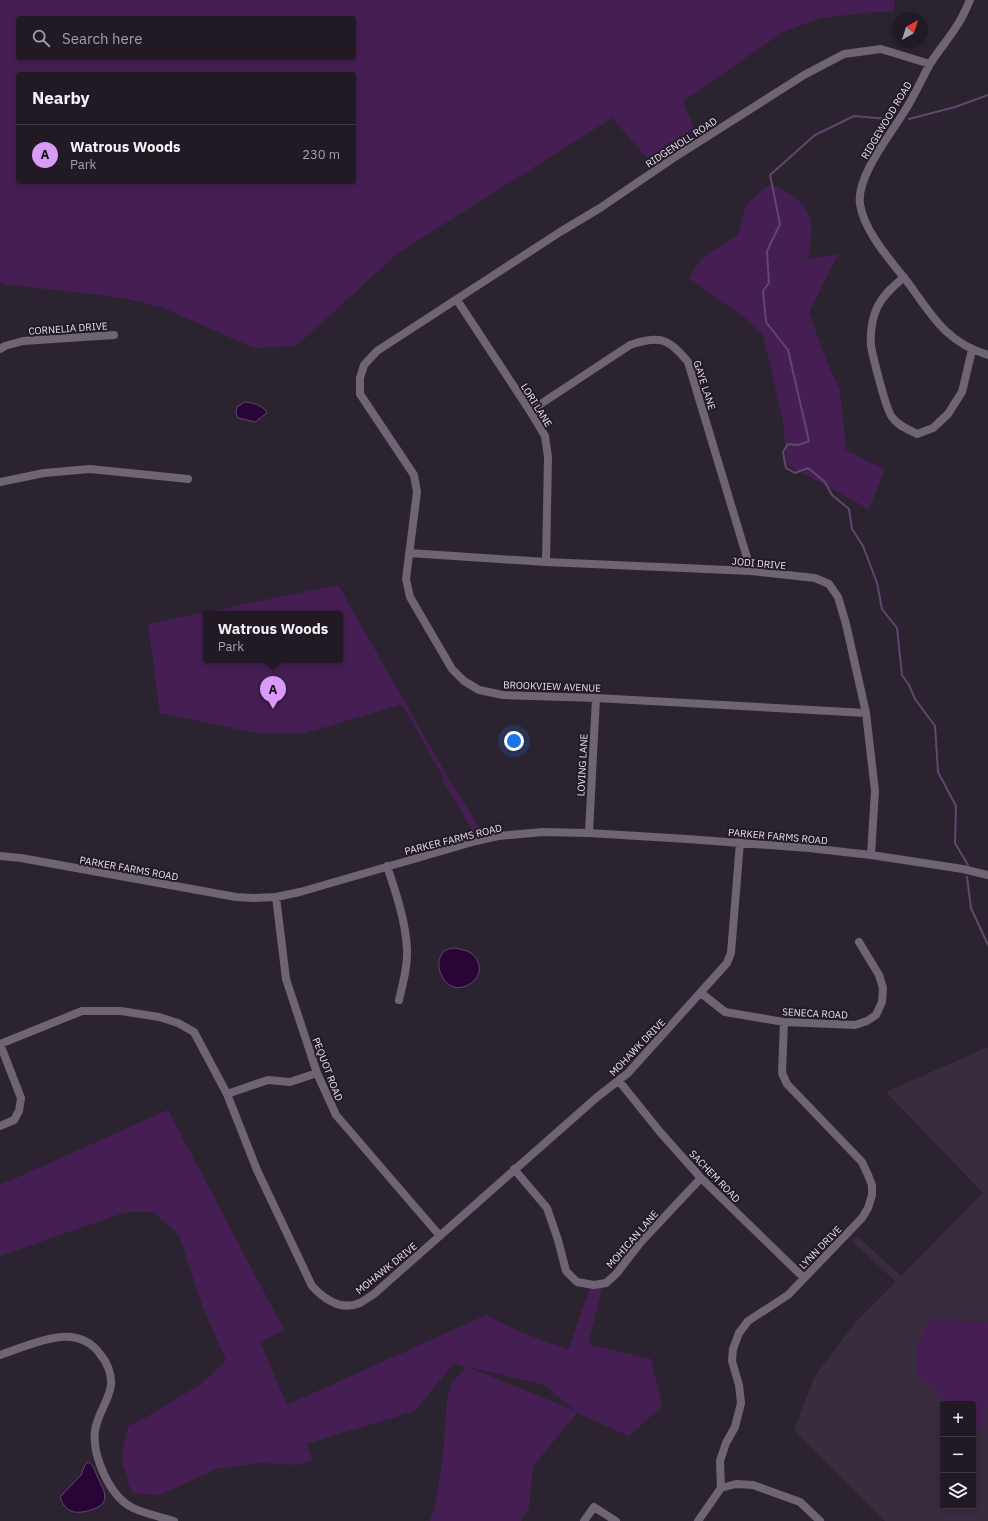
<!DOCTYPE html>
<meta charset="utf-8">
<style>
:root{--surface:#211a25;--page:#2d2732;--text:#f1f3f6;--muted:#a2a1a7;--line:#3e3842;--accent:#da9af7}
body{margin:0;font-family:"IBM Plex Sans",sans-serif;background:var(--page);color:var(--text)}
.controls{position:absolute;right:12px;bottom:12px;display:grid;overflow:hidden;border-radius:4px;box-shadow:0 2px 6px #0003}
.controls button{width:36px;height:36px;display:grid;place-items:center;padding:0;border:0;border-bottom:1px solid var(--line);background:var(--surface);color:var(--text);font:20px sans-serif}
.compass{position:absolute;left:892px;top:12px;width:36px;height:36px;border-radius:50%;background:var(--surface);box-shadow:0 2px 6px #0003;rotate:39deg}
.you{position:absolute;left:514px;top:741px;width:14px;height:14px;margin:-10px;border:3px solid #fff;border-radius:50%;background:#1a73e8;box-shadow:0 0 0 6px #1a73e833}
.badge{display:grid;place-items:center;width:26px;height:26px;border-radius:50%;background:var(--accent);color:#111;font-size:13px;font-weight:700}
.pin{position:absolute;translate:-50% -33px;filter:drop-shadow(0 1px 2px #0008)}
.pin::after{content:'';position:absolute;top:21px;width:14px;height:12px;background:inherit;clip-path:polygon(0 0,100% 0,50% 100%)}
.popup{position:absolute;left:203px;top:611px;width:140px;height:52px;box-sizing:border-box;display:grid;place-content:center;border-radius:4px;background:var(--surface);filter:drop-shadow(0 1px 3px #0005);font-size:13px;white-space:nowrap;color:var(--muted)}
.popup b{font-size:15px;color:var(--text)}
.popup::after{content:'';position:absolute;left:50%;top:100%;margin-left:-8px;border:8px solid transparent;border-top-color:var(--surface)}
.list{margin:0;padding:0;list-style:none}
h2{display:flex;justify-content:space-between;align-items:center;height:52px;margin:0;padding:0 16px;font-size:17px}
h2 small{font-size:13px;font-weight:400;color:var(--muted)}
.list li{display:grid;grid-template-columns:26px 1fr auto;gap:12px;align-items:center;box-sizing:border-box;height:60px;padding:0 16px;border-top:1px solid var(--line)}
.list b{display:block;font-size:15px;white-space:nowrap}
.list p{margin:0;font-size:13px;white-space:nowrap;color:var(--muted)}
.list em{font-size:13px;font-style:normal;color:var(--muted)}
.icon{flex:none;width:22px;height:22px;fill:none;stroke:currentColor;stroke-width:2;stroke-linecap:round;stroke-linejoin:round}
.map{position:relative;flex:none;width:988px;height:1521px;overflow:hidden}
.search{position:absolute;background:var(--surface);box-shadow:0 2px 6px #0003;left:16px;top:16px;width:340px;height:44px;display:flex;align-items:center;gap:10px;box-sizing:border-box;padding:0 14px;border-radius:4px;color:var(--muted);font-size:15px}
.panel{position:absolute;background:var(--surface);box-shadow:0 2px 6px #0003;left:16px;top:72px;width:340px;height:112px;border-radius:4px}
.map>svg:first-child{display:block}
</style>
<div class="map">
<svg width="988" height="1521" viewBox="0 0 988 1521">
<rect width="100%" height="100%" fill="#2c2331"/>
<!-- built -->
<path fill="#382c3e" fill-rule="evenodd" d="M988,1047v474h-103l-91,-91 21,-54 41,-54 40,-40 -44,-41 5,-5 44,40 82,-83 -97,-101zM943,1404h30v102h-30z"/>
<!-- green -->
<path fill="#451f54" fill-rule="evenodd" d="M0,0h895l-2,12h-19l-53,6 -38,14 -100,69 11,28 -43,33 -39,-44 -214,135 -102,93 -42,2 -88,-39 -41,-11 -122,-14 -3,-3zM18,18h336v40h-336zM18,74h336v108h-336z
M771,184c25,13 43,21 40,53 0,8 -3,15 -3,22l30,-5 -29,58 16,45 15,34 6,59 39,20 -16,39 -82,-44 -4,-44 -20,-86 -15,-15 -59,-42 11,-17 8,-7 29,-18c3,-7 4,-14 6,-22 5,-14 17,-22 28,-30z
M338,585l109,191 33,53 -7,2 -31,-52 2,-1 -42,-74 -99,30 -47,-1 -96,-20 -12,-89zM206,614h134v46h-134z
M168,1110l116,220 -24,12 27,63 199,-90c28,15 53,25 83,34l23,-68 12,-1 -16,64 63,15 11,47 -33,30 -52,-23 -44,53 -4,42 -8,13h-91l6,-20 7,-47 4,-52 4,-18 15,-17 -12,-4 -39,48 -109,33 7,16 -14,5 -39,-2 -43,6 -58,26 -27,-2 -11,-35 7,-32 17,-8 56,-34 25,-24 -24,-55 -23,-70 -26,-23h-27l-126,44v-71zM470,1367l74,18 32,26 -106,-43z
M928,1319l60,3v81l-7,27 -8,-7v-19h-23l-33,-28 -1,-24z"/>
<!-- water -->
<path fill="#290436" stroke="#62476c" d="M245,402c8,1 18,3 22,11l-12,9 -17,-4 -2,-5 1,-6z
M455,948c4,1 8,2 12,3 17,8 16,28 -1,35 -26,11 -40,-38 -11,-38z
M88,1462c6,3 7,10 10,16 3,7 9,15 6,23 -2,8 -26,14 -33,10 -6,-3 -9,-8 -11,-14l21,-22 4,-10z"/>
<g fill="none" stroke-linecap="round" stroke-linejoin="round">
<!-- stream -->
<path stroke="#62476c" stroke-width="2" d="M888,119l-34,-3 -39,19 -45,40 10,49 -13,27 2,32 -6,8 3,31 22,28 21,91 -11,4 -10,-1 -5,8 3,16 9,5 13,-5 17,14 7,13 17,14 3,20 11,17 14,37 5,26 15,19 5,47 7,10 6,14 20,27 3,46 18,34 -1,37 13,22
M909,119l46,-12 33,-12
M967,877l4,31 17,37"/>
<!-- minor -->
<path stroke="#6e6473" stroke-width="8" d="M970,0c-4,9 -8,19 -14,27 -8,13 -18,24 -26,37 -9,16 -16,33 -26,48 -14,23 -48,65 -44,92 4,28 32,58 49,80 24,33 37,58 79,71
M904,277c-10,9 -19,16 -25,27 -7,12 -9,29 -8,42 2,11 15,64 21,71 6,9 16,12 25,17l16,-6 15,-14 14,-22 10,-42
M457,300l73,111 15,25 3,21 -2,105
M0,349l5,-3 18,-5 91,-6
M530,411l100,-66c30,-10 38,-7 58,17l63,209
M0,482l44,-9 46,-4 98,10
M409,553l137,9 205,9 64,7 14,6 9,13 8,27 20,89 9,78 -4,64
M866,713l-270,-15 -93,-3 -24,-5 -15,-9 -12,-12 -42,-72 -4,-18 11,-87 -3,-17 -54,-81v-16l4,-13 13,-14 183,-119 40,-24 72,-49 132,-84 40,-21 37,-5 49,15
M589,833l7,-135
M0,856l21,2 215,39 18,1 22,-1 24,-5 176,-51 22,-5 45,-4 46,1 98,6 122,9 62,7 92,14 25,6
M387,866c9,27 18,53 20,82 1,17 -4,35 -8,52
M276,897l10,82 31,94 19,42 104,121
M701,993l24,19 59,10 71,3 12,-4 9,-6 6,-13 1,-14 -4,-13 -20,-33
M0,1044l82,-33h39l38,6 19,6 16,9 33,62 30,76 55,116c12,13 29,25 48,17 5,-3 9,-6 14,-9l222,-196 32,-25 99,-110 4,-10 9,-111
M619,1081l41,51 41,46 103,100
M227,1094l41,-14 22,2 27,-9
M0,1126l14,-6 5,-9 2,-13 -21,-54
M514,1169l33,39 11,32 8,31 11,11 17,3 12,-2 11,-10 23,-30 61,-65
M0,1355c31,-10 76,-35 100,-1 7,8 12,20 11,31 -2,16 -14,29 -16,46 -3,25 15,66 38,77 13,6 28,9 41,13
M721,1488l-1,-27 6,-18 9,-16 6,-24 -2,-18 -7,-24 1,-12 6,-16 9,-12 40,-26 74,-77 6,-10 4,-13v-10l-4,-10 -6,-13 -75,-78 -5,-11 2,-51
M584,1521l10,-14 22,14
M698,1521l23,-33 15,-4 17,1 47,17 20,19"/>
</g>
<g text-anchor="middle" stroke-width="4" stroke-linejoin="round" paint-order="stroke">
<!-- street labels -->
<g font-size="10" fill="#e8e2eb" stroke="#231a27">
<text transform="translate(886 120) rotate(-59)" y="4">RIDGEWOOD ROAD</text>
<text transform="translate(681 142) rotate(-33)" y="4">RIDGENOLL ROAD</text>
<text transform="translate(68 328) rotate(-4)" y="4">CORNELIA DRIVE</text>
<text transform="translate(705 385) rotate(72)" y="4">GAYE LANE</text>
<text transform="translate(537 405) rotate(58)" y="4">LORI LANE</text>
<text transform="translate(759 563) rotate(5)" y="4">JODI DRIVE</text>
<text transform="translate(552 686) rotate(2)" y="4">BROOKVIEW AVENUE</text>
<text transform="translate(582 765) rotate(-87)" y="4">LOVING LANE</text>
<text transform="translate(778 836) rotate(5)" y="4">PARKER FARMS ROAD</text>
<text transform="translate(453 839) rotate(-14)" y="4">PARKER FARMS ROAD</text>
<text transform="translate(129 868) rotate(10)" y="4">PARKER FARMS ROAD</text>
<text transform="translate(815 1013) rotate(3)" y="4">SENECA ROAD</text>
<text transform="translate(637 1047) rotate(-46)" y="4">MOHAWK DRIVE</text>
<text transform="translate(328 1069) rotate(69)" y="4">PEQUOT ROAD</text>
<text transform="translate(715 1176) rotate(46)" y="4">SACHEM ROAD</text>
<text transform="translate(632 1239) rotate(-49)" y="4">MOHICAN LANE</text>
<text transform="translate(820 1247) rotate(-46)" y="4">LYNN DRIVE</text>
<text transform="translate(386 1268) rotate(-39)" y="4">MOHAWK DRIVE</text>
</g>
</g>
</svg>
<div class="controls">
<button>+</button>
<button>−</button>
<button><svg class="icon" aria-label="layers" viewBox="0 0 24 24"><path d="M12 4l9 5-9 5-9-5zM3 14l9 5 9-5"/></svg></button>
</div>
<svg class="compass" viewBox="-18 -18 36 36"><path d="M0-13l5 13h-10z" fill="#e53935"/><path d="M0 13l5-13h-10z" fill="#a2a1a7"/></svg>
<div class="you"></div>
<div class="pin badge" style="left:273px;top:709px">A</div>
<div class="popup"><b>Watrous Woods</b>Park</div>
<div class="search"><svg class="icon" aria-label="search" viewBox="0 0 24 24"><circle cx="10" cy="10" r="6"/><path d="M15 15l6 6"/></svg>Search here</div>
<section class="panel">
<h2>Nearby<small></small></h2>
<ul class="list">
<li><span class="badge">A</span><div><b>Watrous Woods</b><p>Park</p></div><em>230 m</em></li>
</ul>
</section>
</div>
